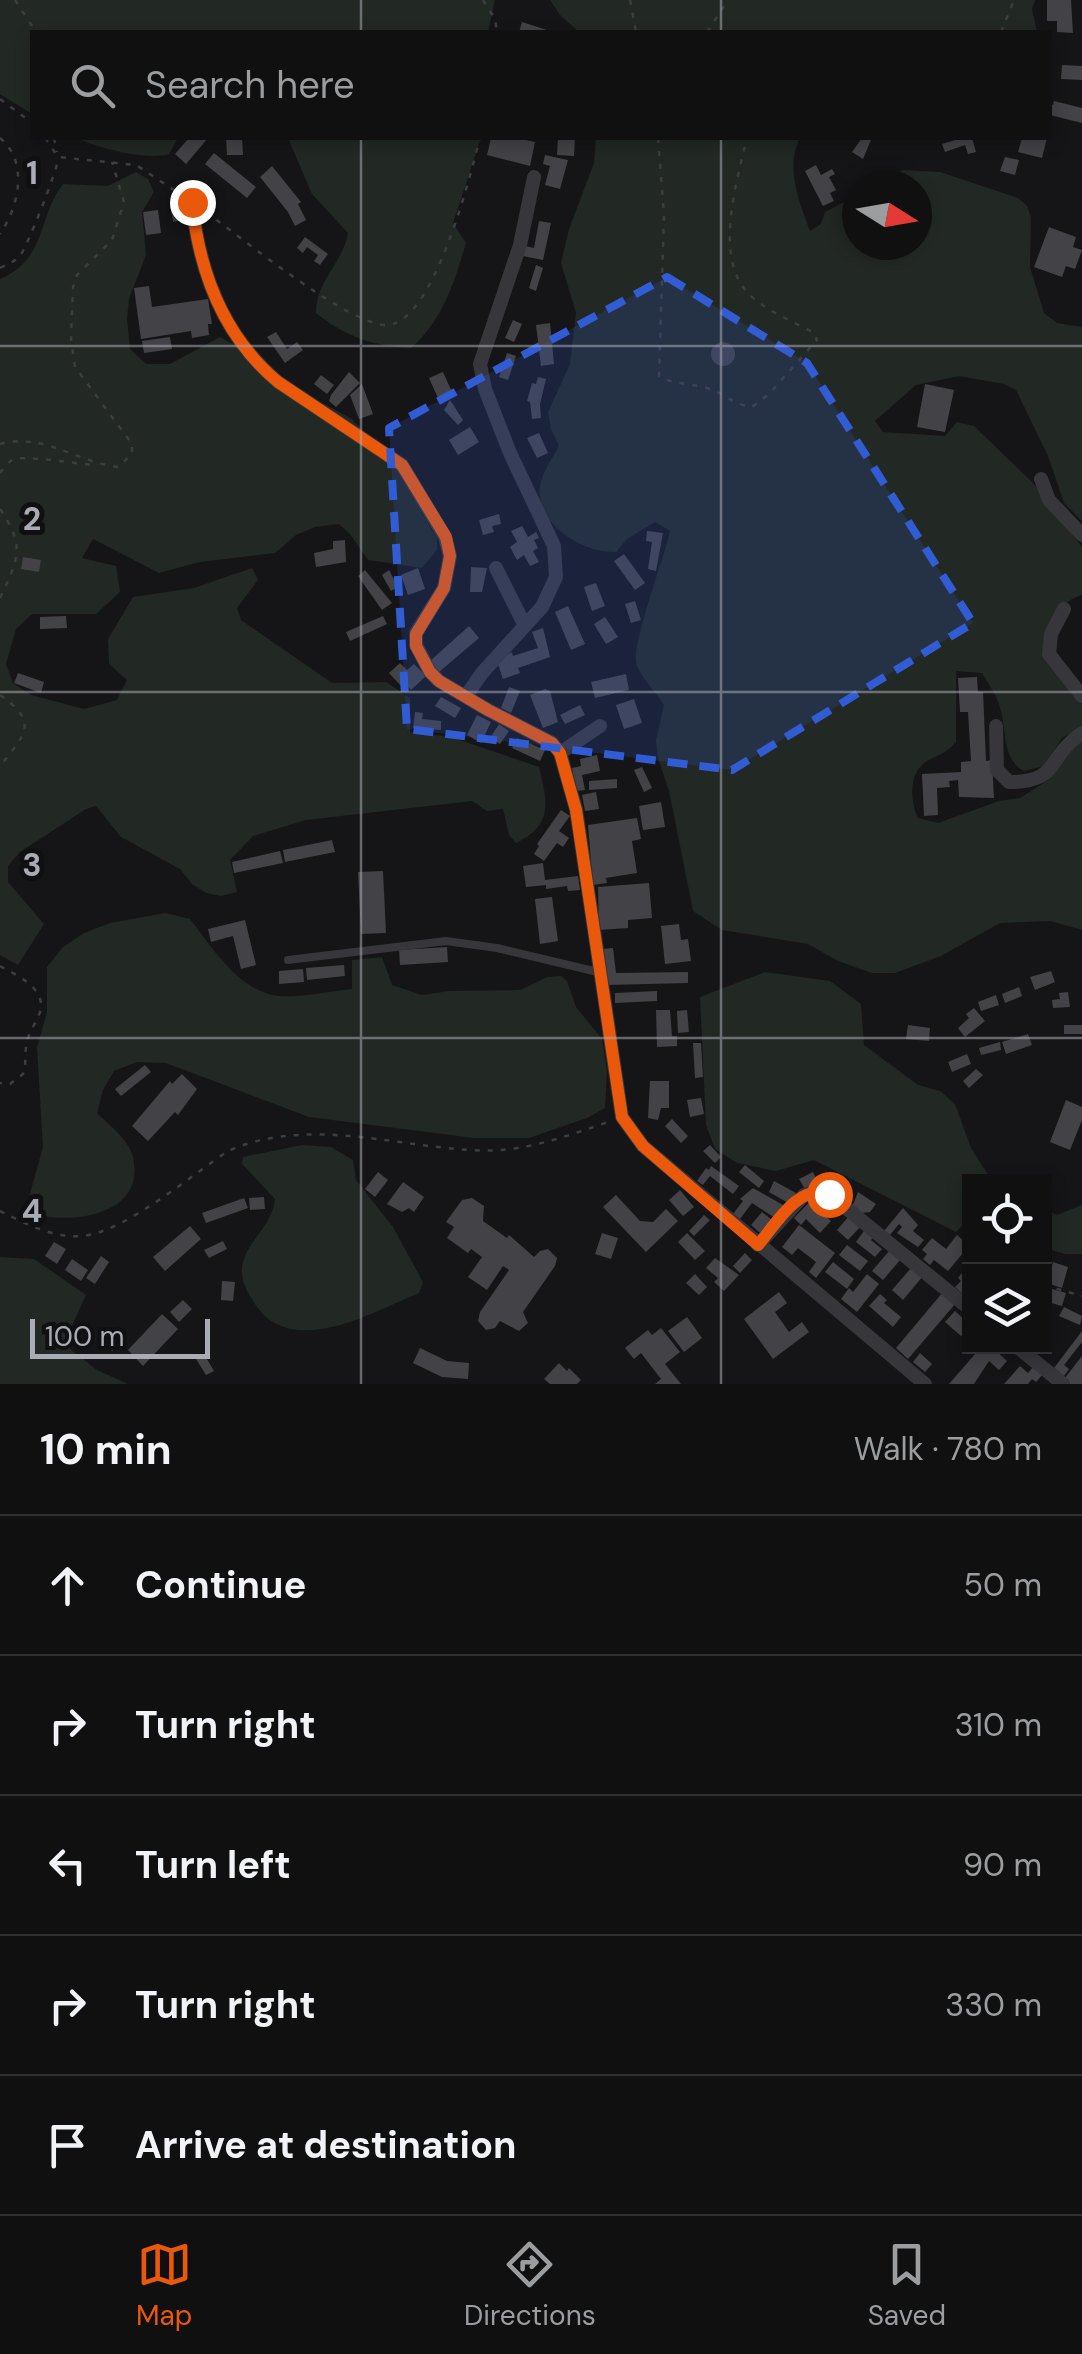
<!DOCTYPE html>
<meta charset="utf-8">
<style>
:root{--surface:#101011;--page:#1e1e1f;--text:#f1f3f6;--muted:#9c9d9f;--line:#303031;--accent:#ea580c}
body{margin:0;font-family:"DM Sans",sans-serif;background:var(--page);color:var(--text)}
.controls{position:absolute;right:30px;bottom:30px;display:grid;overflow:hidden;border-radius:0px;box-shadow:0 5px 15px #0003}
.controls button{width:90px;height:90px;display:grid;place-items:center;padding:0;border:0;border-bottom:2px solid var(--line);background:var(--surface);color:var(--text);font:50px sans-serif}
.compass{position:absolute;left:842px;top:170px;width:90px;height:90px;border-radius:50%;background:var(--surface);box-shadow:0 5px 15px #0003;rotate:101deg}
.scale{position:absolute;left:30px;bottom:25px;width:180px;box-sizing:border-box;padding-left:10px;border:5px solid #a9abb5;border-top:0;font-size:28px;line-height:35px;white-space:nowrap;color:#a9abb5;-webkit-text-stroke:8px #101012;paint-order:stroke}
.stop{position:absolute;width:30px;height:30px;margin:-22px;border:8px solid #ea580c;border-radius:50%;background:#fff}
.stop.end{background:#ea580c;border-color:#fff;box-shadow:0 2px 10px #0008}
.list{margin:0;padding:0;list-style:none}
h2{display:flex;justify-content:space-between;align-items:center;height:130px;margin:0;padding:0 40px;font-size:42px}
h2 small{font-size:32px;font-weight:400;color:var(--muted)}
.list li{display:grid;grid-template-columns:65px 1fr auto;gap:30px;align-items:center;box-sizing:border-box;height:140px;padding:0 40px;border-top:2px solid var(--line)}
.list b{display:block;font-size:38px;white-space:nowrap}
.list em{font-size:32px;font-style:normal;color:var(--muted)}
.icon{flex:none;width:55px;height:55px;fill:none;stroke:currentColor;stroke-width:2;stroke-linecap:round;stroke-linejoin:round}
.map{position:relative;flex:none;width:1082px;height:1384px;overflow:hidden}
.search{position:absolute;background:var(--surface);box-shadow:0 5px 15px #0003;left:30px;right:30px;top:30px;height:110px;display:flex;align-items:center;gap:25px;box-sizing:border-box;padding:0 35px;border-radius:0px;color:var(--muted);font-size:38px}
.sheet{height:830px;background:var(--surface)}
nav{display:flex;justify-content:space-around;align-items:center;box-sizing:border-box;height:140px;border-top:2px solid var(--line);background:var(--surface);font-size:28px;color:var(--muted)}
nav a{display:grid;justify-items:center;gap:5px}
nav .on{color:var(--accent)}
.map>svg:first-child{display:block}
</style>
<div class="map">
<svg width="1082" height="1384" viewBox="0 0 1082 1384">
<rect width="100%" height="100%" fill="#151517"/>
<!-- green -->
<path fill="#222823" d="M0,0h495l-7,32h-456v82l-32,-20z
M550,0h485l-3,9 5,23h-458l-19,-17z
M77,138h101l-9,16c-20,7 -72,-6 -92,-16z
M288,138h193l-28,85 13,20c-12,40 -23,77 -55,105 -38,-2 -65,-11 -95,-35 0,-33 26,-48 32,-80l-36,-39z
M596,138h204c-15,29 -1,63 10,93l11,-7 4,-12 32,-17v50h60v-60h-42l28,-15 37,2 78,26 9,8 4,11 -1,50 14,46 13,10 25,4v194l-18,-18 -16,-47 -32,-66 -12,-6 -45,-8 -43,9 -41,36 8,11 62,4 12,-14 17,4 59,57 49,64v48c-29,8 -30,37 -37,63l37,46v23l-20,11 -18,28 -20,5c-21,-11 -18,-39 -23,-60 -3,-14 -12,-26 -19,-38l-26,-2v71c-13,15 -22,13 -33,22 -15,13 -12,40 -5,54l20,5 61,-22 21,-3 28,-18 21,-33 13,-9v192l-32,-9 -50,2 -59,33 -46,17h-23l-34,-12 -30,-17 -86,-14 -29,-19 -24,-120 -11,-33 -2,-18 8,-35c-8,-12 -22,-27 -27,-39 -8,-16 28,-110 33,-135l-15,-9 -28,17 -11,13c-30,1 -72,-22 -76,-56 -3,-17 11,-35 19,-50l-8,-17 -3,-17 22,-48 6,-51 -15,-50 8,-34 25,-66z
M136,172l12,7 6,13 -12,20 4,43 -17,44 -2,20 3,30 16,15h24l50,-27 15,8 22,22 95,52 44,48 41,72v11l-15,18 -54,-8 -18,-26 -11,-10 -24,3 -19,8 -21,18 -75,9 -41,11 -66,-34 -11,19 34,8 4,26 -24,22h-64l-16,15 -10,35 7,19 18,12 53,14 33,-9 10,-20 -18,-16 -1,-25 25,-42 61,-9 58,-20 6,12 -21,28 4,12 91,63 54,-1 24,16v34l41,5 88,30c9,36 14,58 -23,76l-7,-8 -6,-26 -16,2 -15,-10 -166,19 -53,16 -23,24 7,32 -16,4 -15,-3 -14,-9 -12,-15 -59,-32 -25,-31 -10,3 -66,43 -12,14v16l36,42 -26,41 -18,-10v-676c47,-20 37,-61 63,-95l45,2z
M165,913l25,6c22,28 49,73 89,77 23,2 50,-5 73,-7v-29l30,-3 10,28 30,10 27,-4 71,-1 27,-13 14,-1 6,5 9,26 26,32 5,32 -2,37 -18,10 -58,20h-55l-165,-21 -143,-54 -29,-1 -23,9 -11,19 -6,23c14,14 35,28 37,50 8,56 -73,63 -109,48l18,-64 -6,-99 10,-36v-45l16,-20 21,-14 26,-10z
M765,972l65,9 31,23 3,41 54,40 22,6 15,13 16,44 21,33 -22,1 -1,36 -13,14 -142,-72 -38,11 -39,-8 -22,-14 -9,-24 -6,-128z
M302,1145l29,2 22,13 3,20 37,47 30,55 -4,11c-46,19 -128,67 -164,11 -7,-11 -14,-21 -13,-36 3,-27 30,-40 33,-69l-33,-35 1,-7z
M1082,1205v49h-17l-20,-6v-39l12,6z
M0,1257l34,2 52,36 -16,35 -1,18 28,22 31,14h-128z"/>
<!-- building -->
<path fill="#434246" d="M1047,0h24l2,33 -16,-1v-11h-10z
M522,22l31,10h-34z
M1062,65l20,1v14l-21,-1z
M1054,101l28,7v15l-32,-8v-11l3,1z
M189,138h19l-22,26 -11,-10z
M226,138h16l1,17h-16z
M491,138h26l18,4 -5,24 -43,-11z
M558,138h17l-1,18 -17,-1z
M862,138l9,2 -8,19 -11,-7z
M962,138h10l4,14 -8,2 -3,-9 -20,7 -3,-8z
M1022,138h25l-5,20 -24,-6z
M214,153l42,34 -9,11 -42,-34z
M545,155l23,5 -8,29 -15,-4 5,-19 -7,-2z
M1005,157l14,3 -4,15 -15,-4z
M816,165l5,10 11,-6 3,5 -6,3 7,13 -6,3 4,8 -11,5 -18,-35z
M272,166l29,36 -3,2 8,16 -11,6 -7,-14 -28,-35z
M182,207l2,13 -11,2 -2,-13z
M158,210l3,23 -15,2 -3,-23z
M539,221l12,2 -8,37 -20,-4 2,-10 9,2z
M1049,227l27,10 -3,10 9,3 -7,19 -9,-3 -4,11 -28,-10z
M305,237l23,17 -8,11 -6,-4 4,-6 -11,-8 -4,6 -6,-5z
M536,265l7,3 -7,23 -7,-3z
M149,286l3,21 56,-8 4,25h-4l1,11 -17,3 -1,-7 -50,8 -7,-51z
M513,320l9,4 -8,18 -9,-4z
M550,323l4,41 -13,2 -5,-41z
M276,332l11,17 10,-7 6,8 -18,13 -18,-26z
M170,337l2,12 -28,4 -2,-12z
M711 354a12 12 0 1 1 24 0a12 12 0 1 1-24 0Z
M507,353l9,3 -8,24 -9,-3z
M349,372l11,11 -24,24 -7,-6 2,-6z
M443,372l9,20 -14,6 -9,-20z
M321,375l13,10 -7,9 -13,-10z
M538,377l8,2 -6,25 1,14 -9,1 -2,-17 -3,-1 5,-18 4,1z
M362,384l11,30 -14,5 -9,-24z
M925,384l29,6 -9,42 -28,-5z
M450,400l13,20 -5,5 -14,-15z
M470,427l9,15 -21,13 -9,-15z
M539,433l9,20 -11,5 -10,-20z
M499,514l2,10 -9,2 2,6 -11,3 -4,-15z
M522,526l6,11 8,-5 3,6 -5,2 4,8 -5,3 6,11 -9,4 -6,-11 -7,5 -7,-13 7,-5 -6,-11z
M647,531l16,2 -7,38 -8,-2 4,-27 -6,-1z
M345,540l1,22 -30,5 -2,-14 19,-4v-8z
M624,554l21,29 -10,7 -21,-29z
M23,557l18,3 -2,12 -18,-3z
M471,567l16,1 -5,24h-12z
M418,568l7,21 -17,6 -7,-20z
M365,570l27,33 -10,7 -24,-34z
M389,570l9,17 -7,4 -9,-16z
M596,583l9,23 -13,5 -8,-24z
M635,601l6,19 -10,3 -6,-19z
M568,606l17,38 -14,6 -16,-38z
M66,616l1,12 -27,1v-12z
M383,616l4,8 -37,17 -4,-9z
M605,617l13,20 -12,7 -12,-20z
M469,626l10,12 -40,34 -9,-11z
M543,628l7,29 -32,11 2,5 -17,6 -5,-15 6,-7 8,-5 1,4 25,-8 -6,-16z
M400,663l7,7 7,-6 12,12 -15,14 -6,-7 -4,3 -12,-13z
M18,673l26,9 -3,11 -27,-10z
M626,674l3,16 -34,8 -4,-16z
M977,677l1,15h5l3,69 6,-1 2,38 -35,-1 -1,-17 -9,1 1,6 -13,1 1,27 -14,1 -2,-42 39,-2v-10l10,-1 -3,-49h-8l-2,-34z
M509,687l11,4 -9,22 -10,-5z
M545,689l5,2 8,31 -15,6 -13,-33z
M441,697l20,11 -6,10 -20,-12z
M634,699l8,24 -18,6 -8,-24z
M580,705l5,10 -20,9 -5,-9z
M415,712l8,1 -1,6 19,2v9l-28,-2z
M477,715l14,7 -10,21 -14,-8z
M499,724l10,7 -9,13 -10,-6z
M517,738l28,12 -5,11 -28,-13z
M597,755l3,16 -18,4 3,15 -9,1 -4,-23 9,-2 -1,-7z
M642,767l10,21 -8,4 -10,-22z
M617,779v9l-28,2v-9z
M596,792l3,17 -14,2 -3,-16z
M661,802l4,25 -22,3 -4,-24z
M561,810l9,6 -11,15 10,7 -6,9 -6,-4 -13,18 -10,-7 5,-8 -2,-2z
M637,818l4,21 -9,2 5,32 -31,5 1,5 -14,2 -5,-60z
M332,840l3,12 -50,10 -2,-12z
M280,851l3,12 -49,10 -2,-11z
M543,863l2,17 33,-4 2,14 -12,1 -1,-5 -21,3v-4l-20,2 -3,-21z
M383,871l3,62 -25,1 -3,-62z
M649,883l3,35 -24,2v8l-29,2 -1,-43z
M552,897l6,44 -18,3 -5,-45z
M245,920l11,45 -15,4 -8,-33 -22,6 -3,-13z
M679,924l2,16 7,-1 3,22 -26,3 -4,-38z
M447,947l1,15 -48,3 -1,-15z
M613,948l3,25 72,-1v11l-82,2 -4,-36z
M344,965l1,11 -38,4 -1,-12z
M303,969l1,13 -25,2v-13z
M1051,971l4,11 -20,8 -5,-13z
M1019,987l3,9 -17,7 -3,-9z
M657,991v10l-42,2v-10z
M1068,992l2,15 -17,1 -1,-8 8,-1 -1,-6z
M996,995l3,10 -18,6 -3,-9z
M974,1008l11,13 -20,16 -7,-9 11,-10 -3,-4z
M656,1010h14l2,26h5v10l-20,1z
M687,1010l2,22 -11,1 -1,-22z
M908,1025l22,3 -1,13 -23,-2z
M1064,1025h18v9h-18z
M1028,1034l4,11 -26,9 -4,-12z
M1000,1042l1,8 -20,5 -2,-7z
M693,1043h8l2,34 -8,1z
M967,1054l4,10 -19,8 -4,-10z
M145,1065l6,7 -30,24 -6,-7z
M976,1069l7,6 -14,13 -6,-7z
M182,1074l15,15 -19,26 -3,-3 -27,29 -16,-15 38,-45 2,3z
M650,1081h19v27h-8l-3,12 -10,-2z
M701,1098l3,16 -14,3 -3,-17z
M1066,1100l16,7v13l-12,30 -20,-8z
M672,1119l16,17 -7,7 -16,-17z
M710,1145l11,12 -6,6 -12,-12z
M745,1165l19,16 -5,7 -20,-16z
M711,1166l28,20 -6,8 -23,-18 -7,9 -6,-4 9,-13 3,2z
M378,1172l10,8 -13,17 -10,-8z
M813,1172l5,10 -13,7 -6,-10z
M831,1175l17,12 -5,7 -17,-12z
M774,1181l22,12 -6,11 -21,-12z
M403,1182l21,15 -10,15 -5,-4 -7,4 -15,-8z
M753,1188l30,17 -8,13 -23,-15 -12,16 -7,-5 10,-13 -3,-2z
M680,1190l14,17 -11,9 -14,-16z
M858,1192l18,12 -6,8 -9,1 -9,-6z
M818,1193l7,7 -8,8 14,13 -11,12 -14,-14 -5,6 -7,-7z
M616,1195l24,26 13,1 13,-13 12,12 -32,31 -43,-45z
M264,1197l1,12 -15,1 -1,-12z
M244,1198l4,10 -42,15 -4,-10z
M472,1198l12,8 -1,15 24,17 2,-3 25,22 6,-6 8,-2 9,9 -2,8 -32,46 5,11 -9,8 -19,-10 -5,7 -9,2 -8,-9 2,-9 29,-42 -6,-4 -16,24 -19,-13 14,-20 -11,-8 -3,4 -21,-15 7,-11 -8,-5 16,-22z
M903,1208l15,17 -5,6 11,9 -6,7 -21,-14 5,-6 -3,-3 -9,11 -6,-4z
M762,1212l10,8 -12,13 -9,-8z
M704,1215l6,5 -16,16 -5,-5z
M850,1215l12,10 -14,15 -11,-10z
M799,1225l36,28 -19,25 -7,-6 7,-10 -18,-14 -6,7 -10,-8z
M190,1226l11,13 -36,32 -12,-14z
M866,1228l9,7 -4,5 11,9 -7,8 -19,-15z
M602,1233l16,5 -7,21 -16,-5z
M687,1233l18,18 -10,9 -17,-18z
M957,1235l12,11 -21,25 -14,-11 -4,5 -7,-6 4,-5 -5,-4 10,-12 14,11z
M223,1241l4,8 -18,9 -5,-8z
M54,1242l12,7 -9,15 -12,-8z
M847,1245l21,16 -8,10 -21,-16z
M890,1250l11,9 -18,21 -11,-9z
M745,1253l7,7 -12,13 -7,-7z
M101,1256l8,6 -14,22 -9,-6z
M715,1258l24,17 -15,16 -10,-9 4,-4 -12,-10z
M72,1259l16,11 -7,11 -16,-11z
M833,1262l21,17 -7,10 -22,-17z
M1053,1262l15,5 -6,21 -15,-5z
M970,1263v30l-4,4 -11,-10 6,-6 -3,-3z
M912,1267l11,9 -20,24 -11,-10z
M695,1274l12,13 -8,8 -13,-12z
M867,1274l12,10 -22,28 -16,-13 8,-11 4,4z
M222,1281l13,1 -2,19 -12,-1z
M1045,1287l21,6 -4,13 -18,-5z
M779,1292l8,11 -12,9 14,20 13,-10 7,10 -36,27 -29,-40z
M943,1292l13,11 -48,56 -12,-11z
M880,1294l7,6 -3,3 17,14 -8,10 -24,-21z
M183,1300l9,9 -13,13 -9,-10z
M1064,1307l18,9 -2,9 -21,-9z
M955,1311l10,9 5,-5v11l-9,10 -16,-14z
M162,1314l16,15 -35,37 -15,-16z
M687,1317l15,21 -18,14 -16,-21z
M661,1328l19,24 -15,12 16,20h-26l6,-5 -20,-26 -7,6 -9,-11 23,-18 4,5z
M110,1329l11,14 -9,8 -11,-14z
M1082,1331v11l-18,23 5,4 -5,7 -10,-8z
M982,1346h9l16,15 -8,9 -10,-9 -15,23h-25z
M420,1348l27,13 22,2 -1,16 -26,-2 -29,-14z
M920,1353l12,11 -7,8 -12,-10z
M204,1354l10,17 -8,4 -10,-16z
M1082,1356v28h-12l-6,-5z
M559,1363l8,8 2,-3 12,12 -4,4h-27l-6,-5z
M1020,1366l8,7 6,-7 9,8 -7,8 -4,-3 -4,5h-24z"/>
<g fill="none" stroke-linecap="round" stroke-linejoin="round">
<!-- path -->
<path stroke="#3d3d42" stroke-width="2.5" stroke-dasharray="5 8" stroke-linecap="butt" d="M15,0l21,32
M483,0l12,19 2,13
M630,0l6,32
M707,32l21,-32
M1001,32l13,-32
M0,99l32,24
M0,138c29,24 19,68 0,96
M45,138l13,19 78,8 47,31
M54,138l3,14
M658,138l6,77 -5,161c14,9 32,7 48,12 17,5 26,17 45,19l17,-13 48,-54 -3,-7c-23,-13 -49,-22 -67,-41 -33,-36 -10,-113 0,-154
M206,212c33,24 146,116 182,113 46,-4 82,-148 92,-187
M0,268c8,-4 14,-6 20,-12 8,-11 36,-83 38,-96
M0,444c42,-12 77,18 118,23l14,-13v-10l-57,-77 -4,-28 2,-52 4,-12 35,-35 12,-38 -12,-40
M0,473c2,-3 9,-11 12,-13 10,-6 69,5 86,5
M0,509c26,38 18,50 0,89
M0,695c39,27 26,39 0,71
M0,966c16,9 47,22 40,46 -3,10 -11,19 -13,30 -3,11 0,21 -4,32l-13,10 -10,-1
M0,1211c26,13 58,30 89,24 41,-8 103,-60 139,-84 78,-34 161,-6 242,-1 50,4 94,-13 141,-29
M1044,1285l38,11"/>
<!-- lane -->
<path stroke="#37373b" stroke-width="8" d="M288,960l158,-19 51,7 105,25"/>
<!-- street -->
<path stroke="#37373b" stroke-width="14" d="M192,202c7,70 31,134 86,180l124,83 43,72 5,19 -6,32 -28,45v12l14,27 9,9 49,29 64,33 8,10 16,56 46,308 21,29 282,238
M1041,479l8,21 33,35
M496,568l28,56
M1064,609l-13,25 -2,20 33,42
M466,696l16,-23 60,-66 14,-30 -2,-31 -44,-93 -25,-64 -5,-25 40,-119 14,-68
M996,726l1,44 12,12c52,0 36,-24 73,-49
M560,753l40,-27
M758,1245l46,-50 13,-5 12,4 141,115
M1016,1346l47,38"/>
</g>
<g fill="none" stroke-linecap="round" stroke-linejoin="round">
<!-- route -->
<path stroke="#ea580c" stroke-width="12" d="M192,202c7,70 31,134 86,180l124,83 44,72 4,19 -6,32 -28,46v12l14,26 9,9 49,29 64,33 8,10 16,57 46,307 21,29 115,99c18,-21 41,-62 71,-51"/>
</g>
<!-- marked area -->
<path fill="#325cd3" fill-opacity="0.2" stroke="#325cd3" stroke-width="8" stroke-dasharray="20 12" stroke-linejoin="round" d="M667,277l140,86 166,260 -241,147 -325,-41 -18,-301z"/>
<!-- grid -->
<path fill="none" stroke="#a9abb5" stroke-width="2.5" stroke-opacity="0.55" d="M361,0v32M721,0v32M361,138v1246M721,138v1246M0,346h1082M0,692h1082M0,1038h1082"/>
<g font-size="32" text-anchor="middle" font-weight="bold" fill="#a9abb5" stroke="#101012" stroke-width="10" stroke-linejoin="round" paint-order="stroke">
<text x="32" y="184">1</text>
<text x="32" y="530">2</text>
<text x="32" y="876">3</text>
<text x="32" y="1222">4</text>
</g>
</svg>
<div class="controls">
<button><svg class="icon" aria-label="locate" viewBox="0 0 24 24"><circle cx="12" cy="12" r="6"/><path d="M12 2v4M12 18v4M2 12h4M18 12h4"/></svg></button>
<button><svg class="icon" aria-label="layers" viewBox="0 0 24 24"><path d="M12 4l9 5-9 5-9-5zM3 14l9 5 9-5"/></svg></button>
</div>
<svg class="compass" viewBox="-18 -18 36 36"><path d="M0-13l5 13h-10z" fill="#e53935"/><path d="M0 13l5-13h-10z" fill="#9c9d9f"/></svg>
<div class="scale">100 m</div>
<div class="stop" style="left:829px;top:1194px"></div>
<div class="stop end" style="left:192px;top:202px"></div>
<div class="search"><svg class="icon" aria-label="search" viewBox="0 0 24 24"><circle cx="10" cy="10" r="6"/><path d="M15 15l6 6"/></svg>Search here</div>
</div>
<section class="sheet">
<h2>10 min<small>Walk · 780 m</small></h2>
<ul class="list">
<li><svg class="icon" aria-label="ahead" viewBox="0 0 24 24"><path d="M12 20V5M6 11l6-6 6 6"/></svg><div><b>Continue</b></div><em>50 m</em></li>
<li><svg class="icon" aria-label="right" viewBox="0 0 24 24"><path d="M7 20v-9h11M14 6l5 5-5 5"/></svg><div><b>Turn right</b></div><em>310 m</em></li>
<li><svg class="icon" aria-label="left" viewBox="0 0 24 24"><path d="M17 20v-9H6M10 6l-5 5 5 5"/></svg><div><b>Turn left</b></div><em>90 m</em></li>
<li><svg class="icon" aria-label="right" viewBox="0 0 24 24"><path d="M7 20v-9h11M14 6l5 5-5 5"/></svg><div><b>Turn right</b></div><em>330 m</em></li>
<li><svg class="icon" aria-label="arrive" viewBox="0 0 24 24"><path d="M6 21V4h12l-3 4 3 4H6"/></svg><div><b>Arrive at destination</b></div></li>
</ul>
</section>
<nav>
<a class="on"><svg class="icon" aria-label="map" viewBox="0 0 24 24"><path d="M3 6l6-2 6 2 6-2v14l-6 2-6-2-6 2zM9 4v14M15 6v14"/></svg>Map</a>
<a><svg class="icon" aria-label="directions" viewBox="0 0 24 24"><path d="M12 3l9 9-9 9-9-9zM9 14v-3h6M13 9l2 2-2 2"/></svg>Directions</a>
<a><svg class="icon" aria-label="saved" viewBox="0 0 24 24"><path d="M7 4h10v16l-5-4-5 4z"/></svg>Saved</a>
</nav>
